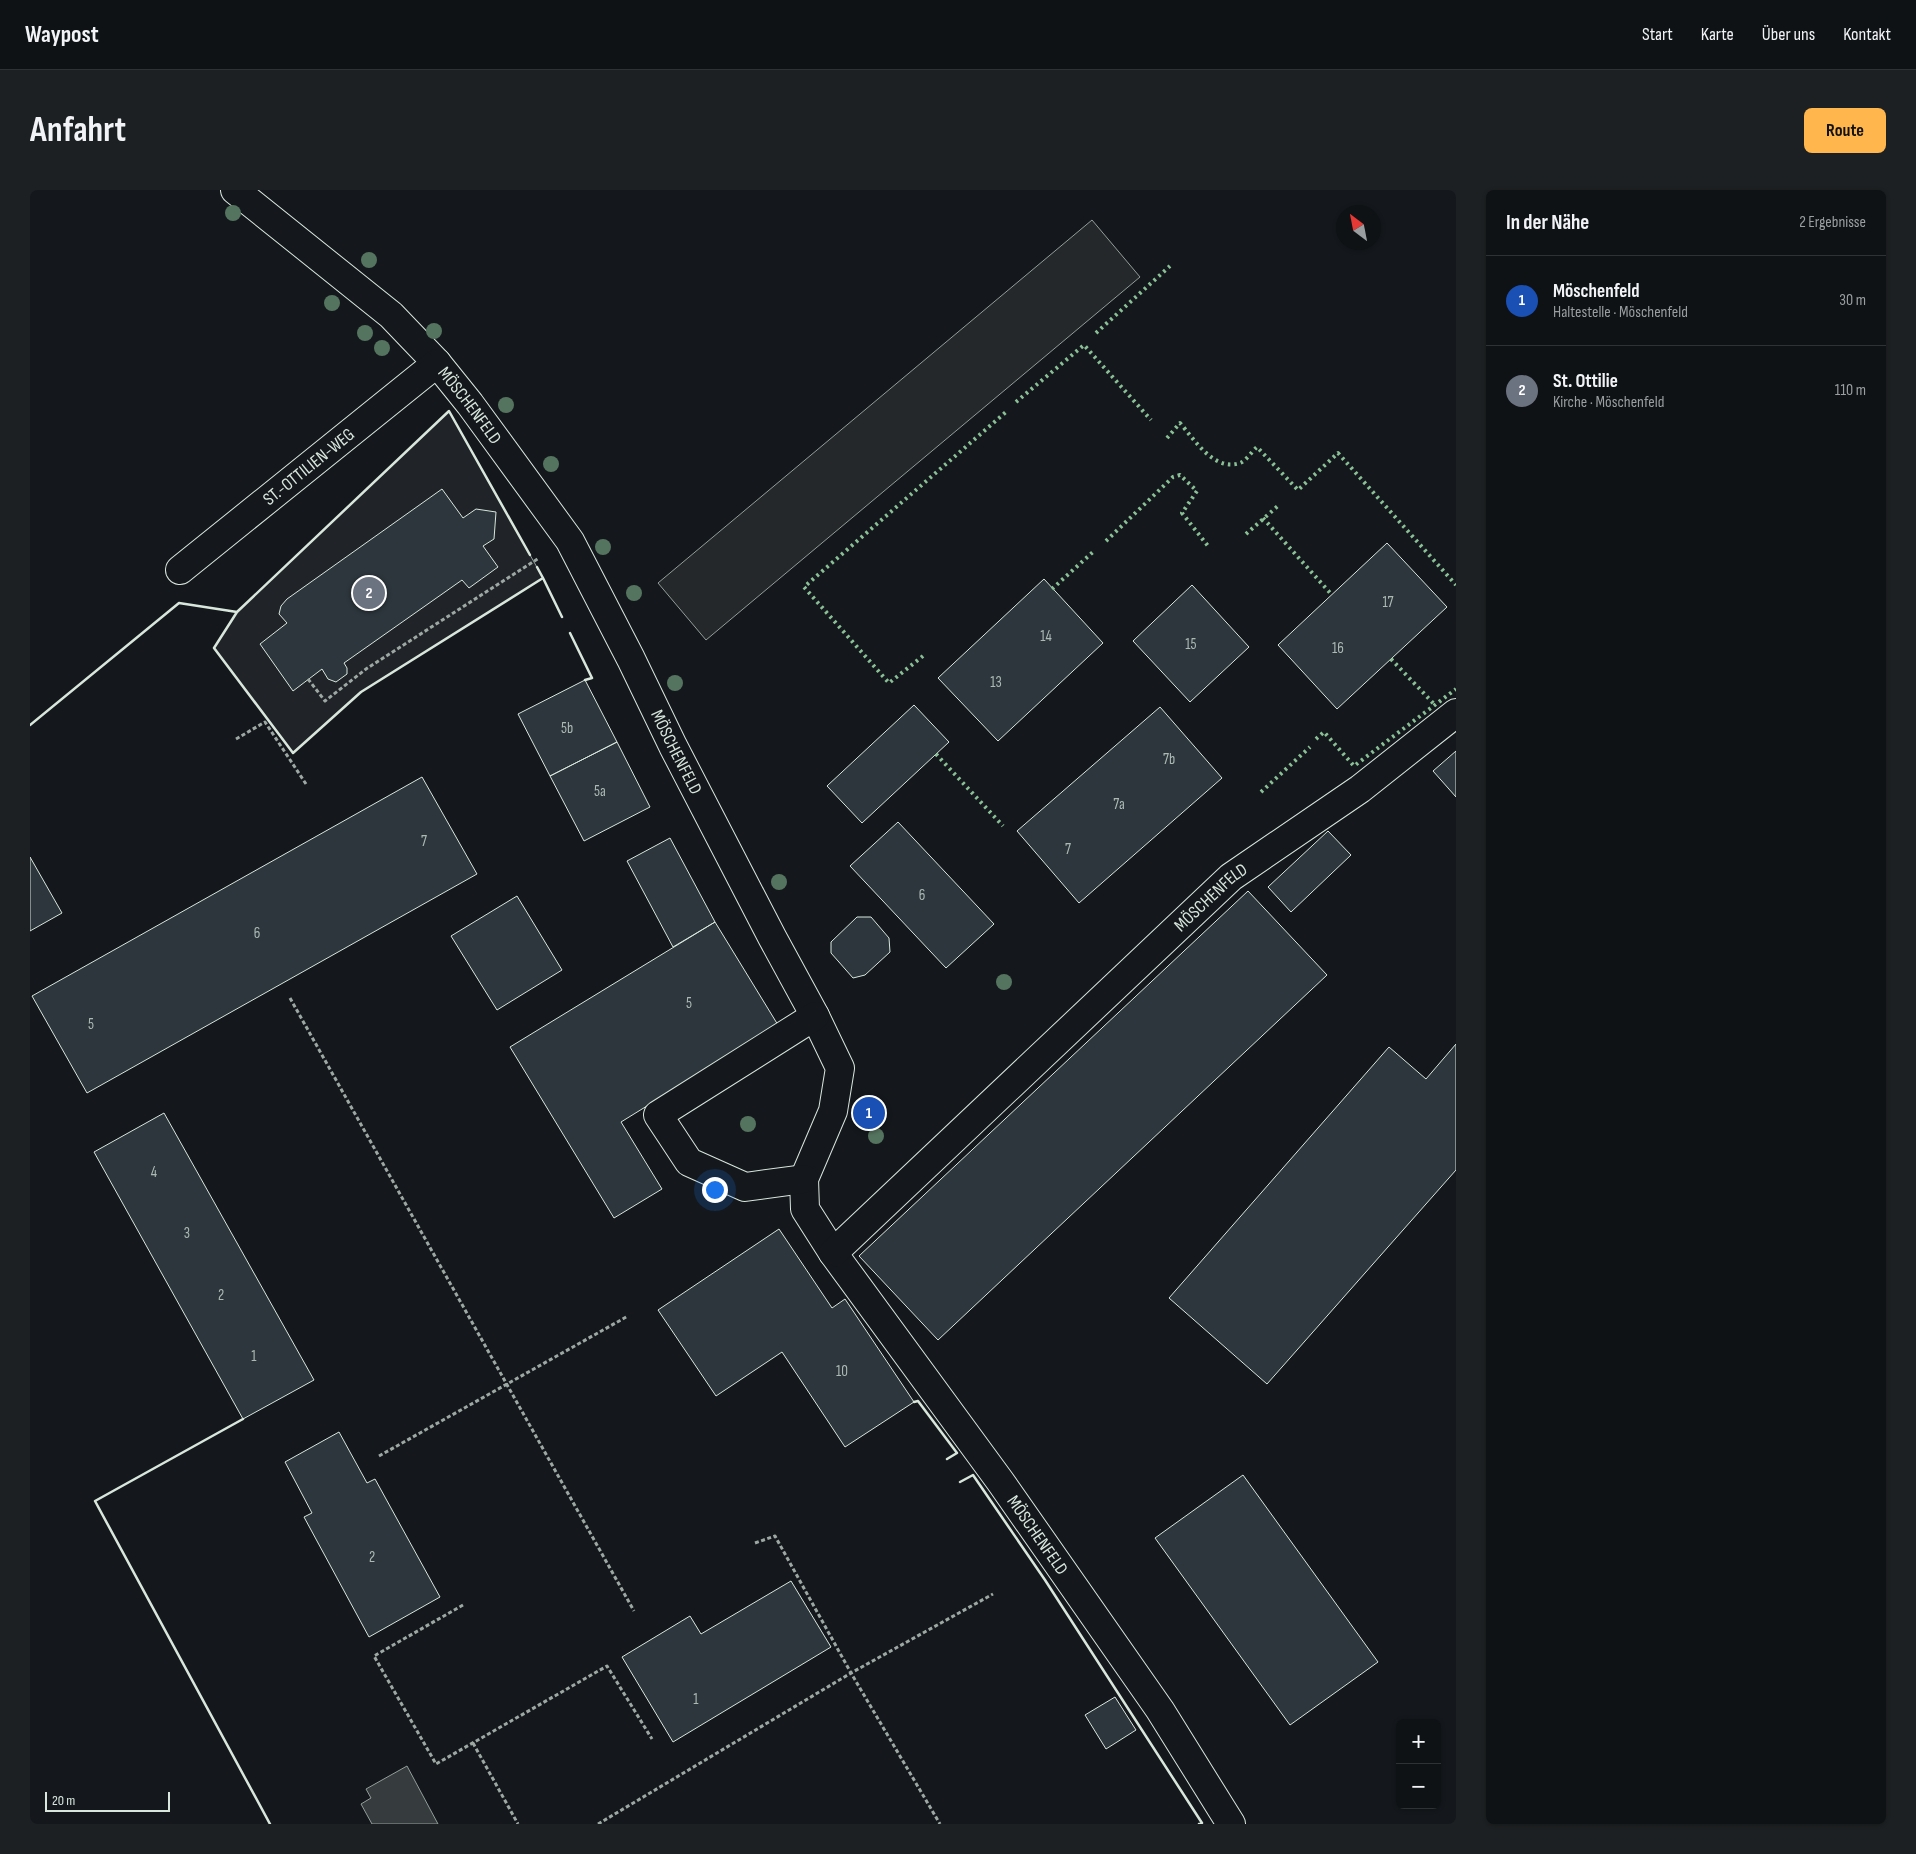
<!DOCTYPE html>
<html lang="de">
<meta charset="utf-8">
<style>
:root{--surface:#0f1215;--page:#1d2022;--text:#f1f3f6;--muted:#9b9ea0;--line:#2f3234;--accent:#ffb74d}
body{margin:0;font-family:"Sofia Sans Condensed",sans-serif;background:var(--page);color:var(--text)}
.controls{position:absolute;right:15px;bottom:15px;display:grid;overflow:hidden;border-radius:8px;box-shadow:0 1px 4px #0004}
.controls button{width:45px;height:45px;display:grid;place-items:center;padding:0;border:0;border-bottom:1px solid var(--line);background:var(--surface);color:var(--text);font:25px sans-serif}
.compass{position:absolute;left:1306px;top:15px;width:45px;height:45px;border-radius:50%;background:var(--surface);box-shadow:0 1px 4px #0004;rotate:328deg}
.scale{position:absolute;left:15px;bottom:12px;width:125px;box-sizing:border-box;padding-left:5px;border:2px solid #d8e6dc;border-top:0;font-size:14px;line-height:18px;white-space:nowrap;color:#d8e6dc;-webkit-text-stroke:4px #14181c;paint-order:stroke}
.you{position:absolute;left:684px;top:999px;width:18px;height:18px;margin:-12px;border:4px solid #fff;border-radius:50%;background:#1a73e8;box-shadow:0 0 0 8px #1a73e833}
.badge{display:grid;place-items:center;width:32px;height:32px;border-radius:50%;background:var(--accent);color:#fff;font-size:16px;font-weight:700}
.pin{position:absolute;translate:-50% -50%;border:2px solid #fff;box-shadow:0 1px 5px #0006}
.list{margin:0;padding:0;list-style:none}
h2{display:flex;justify-content:space-between;align-items:center;height:65px;margin:0;padding:0 20px;font-size:21px}
h2 small{font-size:16px;font-weight:400;color:var(--muted)}
.list li{display:grid;grid-template-columns:32px 1fr auto;gap:15px;align-items:center;box-sizing:border-box;height:90px;padding:0 20px;border-top:1px solid var(--line)}
.list b{display:block;font-size:19px;white-space:nowrap}
.list p{margin:0;font-size:16px;white-space:nowrap;color:var(--muted)}
.list em{font-size:16px;font-style:normal;color:var(--muted)}
.map{position:relative;flex:none;width:1426px;height:1634px;overflow:hidden;border-radius:8px}
header{display:flex;align-items:center;gap:30px;box-sizing:border-box;height:70px;padding:0 25px;background:var(--surface);border-bottom:1px solid var(--line)}
header strong{font-size:24px}
nav{display:flex;gap:28px;margin-inline-start:auto;font-size:18px}
.intro{display:flex;align-items:center;justify-content:space-between;box-sizing:border-box;height:120px;padding:0 30px}
h1{margin:0;font-size:35px}
.button{padding:12px 22px;border-radius:8px;background:var(--accent);color:#111;font-size:18px;font-weight:700}
main{display:flex;gap:30px;padding:0 30px}
aside{flex:1;background:var(--surface);border-radius:8px;box-shadow:0 1px 4px #0004}
.map>svg:first-child{display:block}
</style>
<header>
<strong>Waypost</strong>
<nav><a>Start</a><a>Karte</a><a>Über uns</a><a>Kontakt</a></nav>
</header>
<div class="intro"><h1>Anfahrt</h1><a class="button">Route</a></div>
<main>
<div class="map">
<svg width="1426" height="1634" viewBox="0 0 1426 1634">
<rect width="100%" height="100%" fill="#14181c"/>
<!-- green -->
<path fill="#202428" stroke="#939e99" d="M419,221l94,167 -182,114 -68,61 -79,-105 23,-36z"/>
<!-- parking -->
<path fill="#24282b" stroke="#939e99" d="M1062,30l48,57 -434,363 -48,-57z"/>
<!-- water -->
<path fill="#363b3e" stroke="#939e99" d="M377,1576l31,58h-66l-11,-20 10,-6 -5,-9z"/>
<!-- building -->
<path fill="#2c363c" stroke="#d8e6dc" d="M412,299l21,29 13,-9 20,3 -2,27 -11,7 15,21 -29,21 -7,-8 -118,83 3,5v6l-11,8 -8,-3 -6,-10 -29,22 -33,-47 27,-21 -8,-9 2,-8 6,-7z
M1357,353l60,64 -110,102 -59,-64z
M1014,389l59,64 -105,98 -60,-63z
M1162,395l57,62 -59,55 -57,-61z
M555,490l32,62 -67,34 -32,-62z
M884,515l35,37 -87,81 -35,-37z
M1130,517l62,71 -143,125 -62,-72z
M587,552l33,65 -66,34 -34,-65z
M1426,561v46l-23,-26z
M392,587l55,97 -390,219 -55,-97z
M868,632l96,102 -48,44 -96,-102z
M1298,641l23,24 -60,57 -23,-25z
M640,648l45,84 -42,25 -46,-86z
M0,667l32,56 -32,18z
M1218,701l79,84 -389,365 -79,-84z
M487,706l45,74 -65,40 -46,-74z
M827,727h14l18,21 1,14 -25,23 -12,3 -22,-25v-11z
M685,732l63,103 -157,97 41,67 -48,29 -104,-171z
M1426,854v126l-189,214 -98,-86 220,-251 37,32z
M134,923l150,267 -71,39 -149,-267z
M749,1039l53,79 13,-9 69,103 -69,45 -63,-95 -66,44 -58,-86z
M309,1242l28,51 8,-4 65,118 -71,40 -65,-120 8,-4 -27,-51z
M1213,1285l135,187 -88,63 -135,-187z
M761,1391l40,66 -158,95 -51,-85 68,-41 11,18z
M1085,1507l21,33 -30,19 -21,-34z"/>
<g fill="none" stroke-linecap="round" stroke-linejoin="round">
<defs>
<g id="minor">
<path id="s1" d="M205,0l156,125 46,48 33,41 100,137 61,118 42,87 99,191 43,79 25,52 -7,43 -29,68 1,30 28,44 167,228 160,229 71,114"/>
<path id="s2" d="M150,380l257,-207"/>
<path d="M774,989l-59,8 -56,-25 -31,-47 157,-99"/>
<path id="s3" d="M803,1063l398,-376 129,-88 96,-76"/>
</g>
</defs>
<!-- minor casing -->
<use href="#minor" stroke="#d8e6dc" stroke-width="30"/>
<!-- path -->
<path stroke="#9da8a2" stroke-width="3" stroke-dasharray="4 2.5" stroke-linecap="butt" d="M278,489l17,22 41,-32 173,-111
M206,549l29,-17 41,62
M260,808l344,613
M349,1266l249,-140
M725,1353l20,-7 76,137 89,151
M433,1415l-89,51 62,108 171,-98 45,73
M443,1553l45,81
M568,1634l253,-151 142,-79"/>
<!-- minor -->
<use href="#minor" stroke="#14181c" stroke-width="28"/>
<!-- hedge -->
<path stroke="#8ac095" stroke-width="4" stroke-dasharray="2.5 4" stroke-linecap="butt" d="M1066,143l74,-67
M986,212l68,-57 67,75
M1137,248l13,-15c14,16 34,49 60,40 6,-2 12,-12 17,-16l41,43 40,-37 118,132
M1233,328l69,77
M1216,344l33,-29
M1076,351l67,-64 7,-2 17,16 -15,22 26,33
M1022,399l42,-38
M893,466l-34,27 -85,-96 202,-175
M1361,469l44,46
M1286,549l8,-7 30,34 102,-77
M906,564l67,72
M1231,602l49,-45"/>
<!-- wall -->
<path stroke="#d8e6dc" stroke-width="2.5" d="M500,365l-81,-144 -212,201 -23,36 79,105 68,-61 182,-114 -6,-11
M513,388l19,39
M540,443l22,45 -7,2
M0,535l149,-122 58,9
M884,1212l4,-1 39,52 -10,6
M213,1229l-148,82 175,323
M930,1292l13,-7 72,105 157,243 -3,1"/>
</g>
<!-- trees -->
<g fill="#55745f">
<circle cx="203" cy="23" r="8"/>
<circle cx="339" cy="70" r="8"/>
<circle cx="302" cy="113" r="8"/>
<circle cx="404" cy="141" r="8"/>
<circle cx="335" cy="143" r="8"/>
<circle cx="352" cy="158" r="8"/>
<circle cx="476" cy="215" r="8"/>
<circle cx="521" cy="274" r="8"/>
<circle cx="573" cy="357" r="8"/>
<circle cx="604" cy="403" r="8"/>
<circle cx="645" cy="493" r="8"/>
<circle cx="749" cy="692" r="8"/>
<circle cx="974" cy="792" r="8"/>
<circle cx="718" cy="934" r="8"/>
<circle cx="846" cy="946" r="8"/>
</g>
<g text-anchor="middle" stroke-width="4" stroke-linejoin="round" paint-order="stroke">
<!-- number labels -->
<g font-size="15" fill="#adbab4">
<text x="1358" y="417">17</text>
<text x="1016" y="451">14</text>
<text x="1161" y="459">15</text>
<text x="1308" y="463">16</text>
<text x="966" y="497">13</text>
<text x="537" y="543">5b</text>
<text x="1139" y="574">7b</text>
<text x="570" y="606">5a</text>
<text x="1089" y="619">7a</text>
<text x="394" y="656">7</text>
<text x="1038" y="664">7</text>
<text x="892" y="710">6</text>
<text x="227" y="748">6</text>
<text x="659" y="818">5</text>
<text x="61" y="839">5</text>
<text x="124" y="987">4</text>
<text x="157" y="1048">3</text>
<text x="191" y="1110">2</text>
<text x="224" y="1171">1</text>
<text x="812" y="1186">10</text>
<text x="342" y="1372">2</text>
<text x="666" y="1514">1</text>
</g>
<!-- street labels -->
<g font-size="18" fill="#d8e6dc" stroke="#14181c">
<text dy="6" stroke="none"><textPath href="#s1" startOffset="320">MÖSCHENFELD</textPath></text>
<text dy="6" stroke="none"><textPath href="#s2" startOffset="165">ST.-OTTILIEN-WEG</textPath></text>
<text dy="6" stroke="none"><textPath href="#s1" startOffset="725">MÖSCHENFELD</textPath></text>
<text dy="6" stroke="none"><textPath href="#s3" startOffset="519">MÖSCHENFELD</textPath></text>
<text dy="6" stroke="none"><textPath href="#s1" startOffset="1629">MÖSCHENFELD</textPath></text>
</g>
</g>
</svg>
<div class="controls">
<button>+</button>
<button>−</button>
</div>
<svg class="compass" viewBox="-18 -18 36 36"><path d="M0-13l5 13h-10z" fill="#e53935"/><path d="M0 13l5-13h-10z" fill="#9b9ea0"/></svg>
<div class="scale">20 m</div>
<div class="you"></div>
<div class="pin badge" style="left:839px;top:923px;background:#1a4fb4">1</div>
<div class="pin badge" style="left:339px;top:403px;background:#6b7280">2</div>
</div>
<aside>
<h2>In der Nähe<small>2 Ergebnisse</small></h2>
<ul class="list">
<li><span class="badge" style="background:#1a4fb4">1</span><div><b>Möschenfeld</b><p>Haltestelle · Möschenfeld</p></div><em>30 m</em></li>
<li><span class="badge" style="background:#6b7280">2</span><div><b>St. Ottilie</b><p>Kirche · Möschenfeld</p></div><em>110 m</em></li>
</ul>
</aside>
</main>
